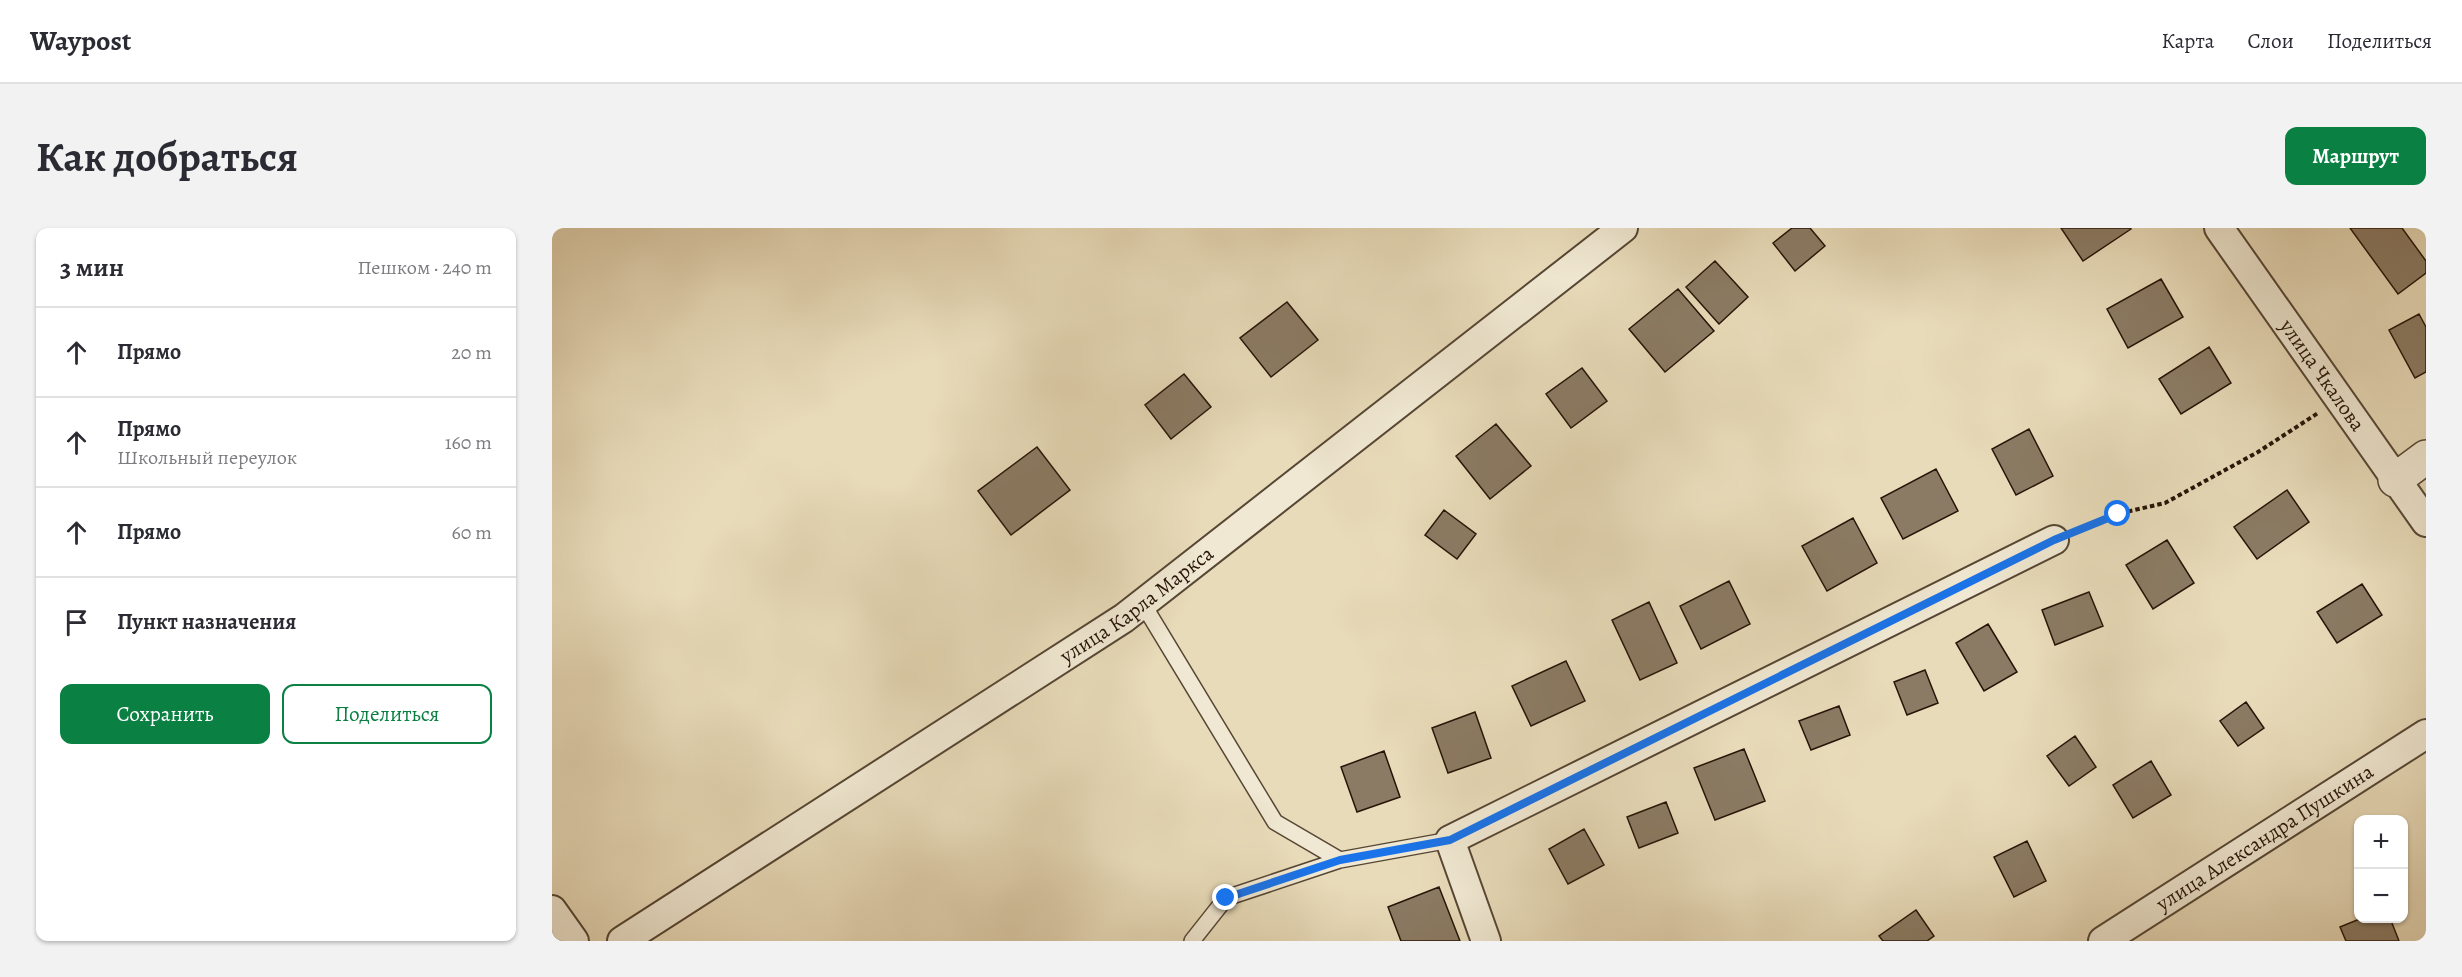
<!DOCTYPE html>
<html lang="ru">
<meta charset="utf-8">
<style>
:root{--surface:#fff;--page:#f2f2f3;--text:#2b2b33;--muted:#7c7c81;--line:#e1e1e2;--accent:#0b8043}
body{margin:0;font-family:Alegreya,serif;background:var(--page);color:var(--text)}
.controls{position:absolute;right:18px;bottom:18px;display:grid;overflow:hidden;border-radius:12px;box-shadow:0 2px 4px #0004}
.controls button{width:54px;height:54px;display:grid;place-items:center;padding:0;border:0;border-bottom:2px solid var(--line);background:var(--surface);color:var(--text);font:30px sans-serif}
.stop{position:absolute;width:18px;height:18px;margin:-14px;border:4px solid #1a73e8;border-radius:50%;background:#fff}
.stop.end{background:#1a73e8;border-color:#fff;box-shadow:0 2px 6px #0008}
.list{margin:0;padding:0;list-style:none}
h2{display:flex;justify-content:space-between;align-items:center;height:78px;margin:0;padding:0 24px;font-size:26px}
h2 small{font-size:20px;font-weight:400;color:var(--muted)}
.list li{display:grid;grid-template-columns:39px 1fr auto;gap:18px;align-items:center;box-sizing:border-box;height:90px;padding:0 24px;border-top:2px solid var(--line)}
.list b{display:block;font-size:22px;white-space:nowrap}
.list p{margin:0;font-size:20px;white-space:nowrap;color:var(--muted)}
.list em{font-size:20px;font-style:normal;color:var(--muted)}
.actions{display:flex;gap:12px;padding:18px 24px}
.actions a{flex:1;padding:14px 0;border:2px solid var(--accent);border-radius:12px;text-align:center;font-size:21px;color:var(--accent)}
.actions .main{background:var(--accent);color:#fff}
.icon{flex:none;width:33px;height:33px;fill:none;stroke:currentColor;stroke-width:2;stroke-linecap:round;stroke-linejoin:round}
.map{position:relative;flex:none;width:1874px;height:713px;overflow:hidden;border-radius:12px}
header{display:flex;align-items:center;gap:36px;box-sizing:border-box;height:84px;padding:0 30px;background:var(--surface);border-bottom:2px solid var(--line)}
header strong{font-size:28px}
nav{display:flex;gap:33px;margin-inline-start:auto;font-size:21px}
.intro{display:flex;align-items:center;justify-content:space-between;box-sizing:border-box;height:144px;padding:0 36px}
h1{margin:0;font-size:42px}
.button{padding:15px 27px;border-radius:12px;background:var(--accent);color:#fff;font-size:21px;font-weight:700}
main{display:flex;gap:36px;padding:0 36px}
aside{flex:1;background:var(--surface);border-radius:12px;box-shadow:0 2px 4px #0004}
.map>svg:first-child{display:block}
</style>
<header>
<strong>Waypost</strong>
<nav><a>Карта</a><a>Слои</a><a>Поделиться</a></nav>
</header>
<div class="intro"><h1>Как добраться</h1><a class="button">Маршрут</a></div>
<main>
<aside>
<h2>3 мин<small>Пешком · 240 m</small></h2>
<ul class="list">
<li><svg class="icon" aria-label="ahead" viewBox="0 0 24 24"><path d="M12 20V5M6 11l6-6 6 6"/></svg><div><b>Прямо</b></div><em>20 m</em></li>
<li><svg class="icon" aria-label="ahead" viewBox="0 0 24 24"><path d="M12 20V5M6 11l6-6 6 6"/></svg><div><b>Прямо</b><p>Школьный переулок</p></div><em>160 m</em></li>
<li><svg class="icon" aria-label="ahead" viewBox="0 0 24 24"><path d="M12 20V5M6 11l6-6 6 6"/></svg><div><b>Прямо</b></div><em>60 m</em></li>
<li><svg class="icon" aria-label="arrive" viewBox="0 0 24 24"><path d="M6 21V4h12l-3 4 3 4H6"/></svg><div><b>Пункт назначения</b></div></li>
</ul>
<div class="actions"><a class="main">Сохранить</a><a>Поделиться</a></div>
</aside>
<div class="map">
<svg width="1874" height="713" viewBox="0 0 1874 713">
<rect width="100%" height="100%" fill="#e8dbb9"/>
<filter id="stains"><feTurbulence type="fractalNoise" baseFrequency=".00333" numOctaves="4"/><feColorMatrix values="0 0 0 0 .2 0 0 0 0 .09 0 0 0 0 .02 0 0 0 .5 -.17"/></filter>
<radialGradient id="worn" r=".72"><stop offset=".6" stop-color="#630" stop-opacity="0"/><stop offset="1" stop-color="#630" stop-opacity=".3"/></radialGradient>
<!-- building -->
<path fill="#8b7b64" stroke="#261408" stroke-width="1.5" d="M1240,0h18l15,18 -30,25 -22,-28z
M1509,0h69l1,1 -48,32z
M1798,0h52l24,33v12l-28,21z
M1163,33l33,36 -29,27 -33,-37z
M1609,51l22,38 -55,31 -21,-39z
M1126,61l36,42 -49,41 -36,-43z
M735,74l31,38 -47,37 -31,-39z
M1867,86l7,13v45l-11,6 -26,-48z
M1657,119l22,36 -50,31 -22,-35z
M1030,140l25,33 -36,27 -25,-34z
M632,146l27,33 -40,32 -26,-34z
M944,196l35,42 -41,33 -34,-43z
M1477,201l24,47 -37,19 -24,-46z
M485,219l33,43 -59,45 -33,-44z
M1384,241l22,42 -55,28 -22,-41z
M1735,262l22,32 -52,37 -23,-32z
M892,282l32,24 -19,25 -32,-24z
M1301,290l24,45 -50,28 -25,-45z
M1615,312l27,43 -41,26 -27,-44z
M1177,353l21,43 -49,25 -21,-43z
M1810,356l20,31 -45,28 -20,-31z
M1537,364l14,34 -48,19 -13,-35z
M1097,374l28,61 -37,17 -28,-60z
M1436,396l29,48 -33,19 -28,-48z
M1014,433l19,40 -54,25 -19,-40z
M1373,442l13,33 -31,12 -13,-33z
M1694,474l18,26 -26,18 -18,-25z
M1287,478l11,29 -39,15 -12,-29z
M923,484l16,46 -43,15 -16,-45z
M1523,508l21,31 -27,19 -22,-30z
M1192,521l21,52 -50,19 -21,-52z
M832,523l16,46 -43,15 -16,-45z
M1599,533l20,34 -38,23 -20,-33z
M1114,574l12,31 -39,15 -12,-31z
M1032,601l20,36 -36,19 -19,-35z
M1475,613l19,40 -32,16 -20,-40z
M887,659l21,54h-59l-13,-34z
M1364,682l18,26 -7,5h-44l-4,-5z
M1810,690h28l9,23h-53l-6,-14z"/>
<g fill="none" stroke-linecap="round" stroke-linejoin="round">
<defs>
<path id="service" d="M591,376l132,218 65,38 110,-20
M640,713l34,-43 114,-38"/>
<g id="minor">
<path id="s1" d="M1667,0l207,294"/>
<path d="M0,682l22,31"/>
<path id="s2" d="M70,713l502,-323 499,-390"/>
<path d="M934,713l-36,-101 604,-300"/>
<path id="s3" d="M1551,713l323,-207"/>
</g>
<path id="tertiary" d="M1843,252l31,-23"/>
</defs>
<!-- service casing -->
<use href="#service" stroke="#564634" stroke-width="18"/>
<!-- minor casing -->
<use href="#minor" stroke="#564634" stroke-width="32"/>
<!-- tertiary casing -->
<use href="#tertiary" stroke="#564634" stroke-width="36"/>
<!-- path -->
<path stroke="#261408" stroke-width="4" stroke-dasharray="4.5 3" stroke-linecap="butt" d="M1527,302l38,-16 48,-11 93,-51 60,-39"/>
<!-- service -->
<use href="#service" stroke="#f0e8d2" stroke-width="15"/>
<!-- minor -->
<use href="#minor" stroke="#f0e8d2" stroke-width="28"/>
<!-- tertiary -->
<use href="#tertiary" stroke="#f0e8d2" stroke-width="33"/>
</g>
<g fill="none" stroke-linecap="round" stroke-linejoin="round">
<!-- route -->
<path stroke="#1a73e8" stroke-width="8" d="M674,670l114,-38 110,-20 604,-300 64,-26"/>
</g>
<g text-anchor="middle" stroke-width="4.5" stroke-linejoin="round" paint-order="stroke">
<!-- street labels -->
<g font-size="21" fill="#261408" stroke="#f0e8d2">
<text dy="7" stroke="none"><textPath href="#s1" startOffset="180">улица Чкалова</textPath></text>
<text dy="7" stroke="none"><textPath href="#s2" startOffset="615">улица Карла Маркса</textPath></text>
<text dy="7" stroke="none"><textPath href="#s3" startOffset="192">улица Александра Пушкина</textPath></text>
</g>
</g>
<rect width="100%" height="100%" filter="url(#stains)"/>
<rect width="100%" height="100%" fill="url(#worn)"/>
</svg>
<div class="controls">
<button>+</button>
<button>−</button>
</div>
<div class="stop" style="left:1566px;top:286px"></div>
<div class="stop end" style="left:674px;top:670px"></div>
</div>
</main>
